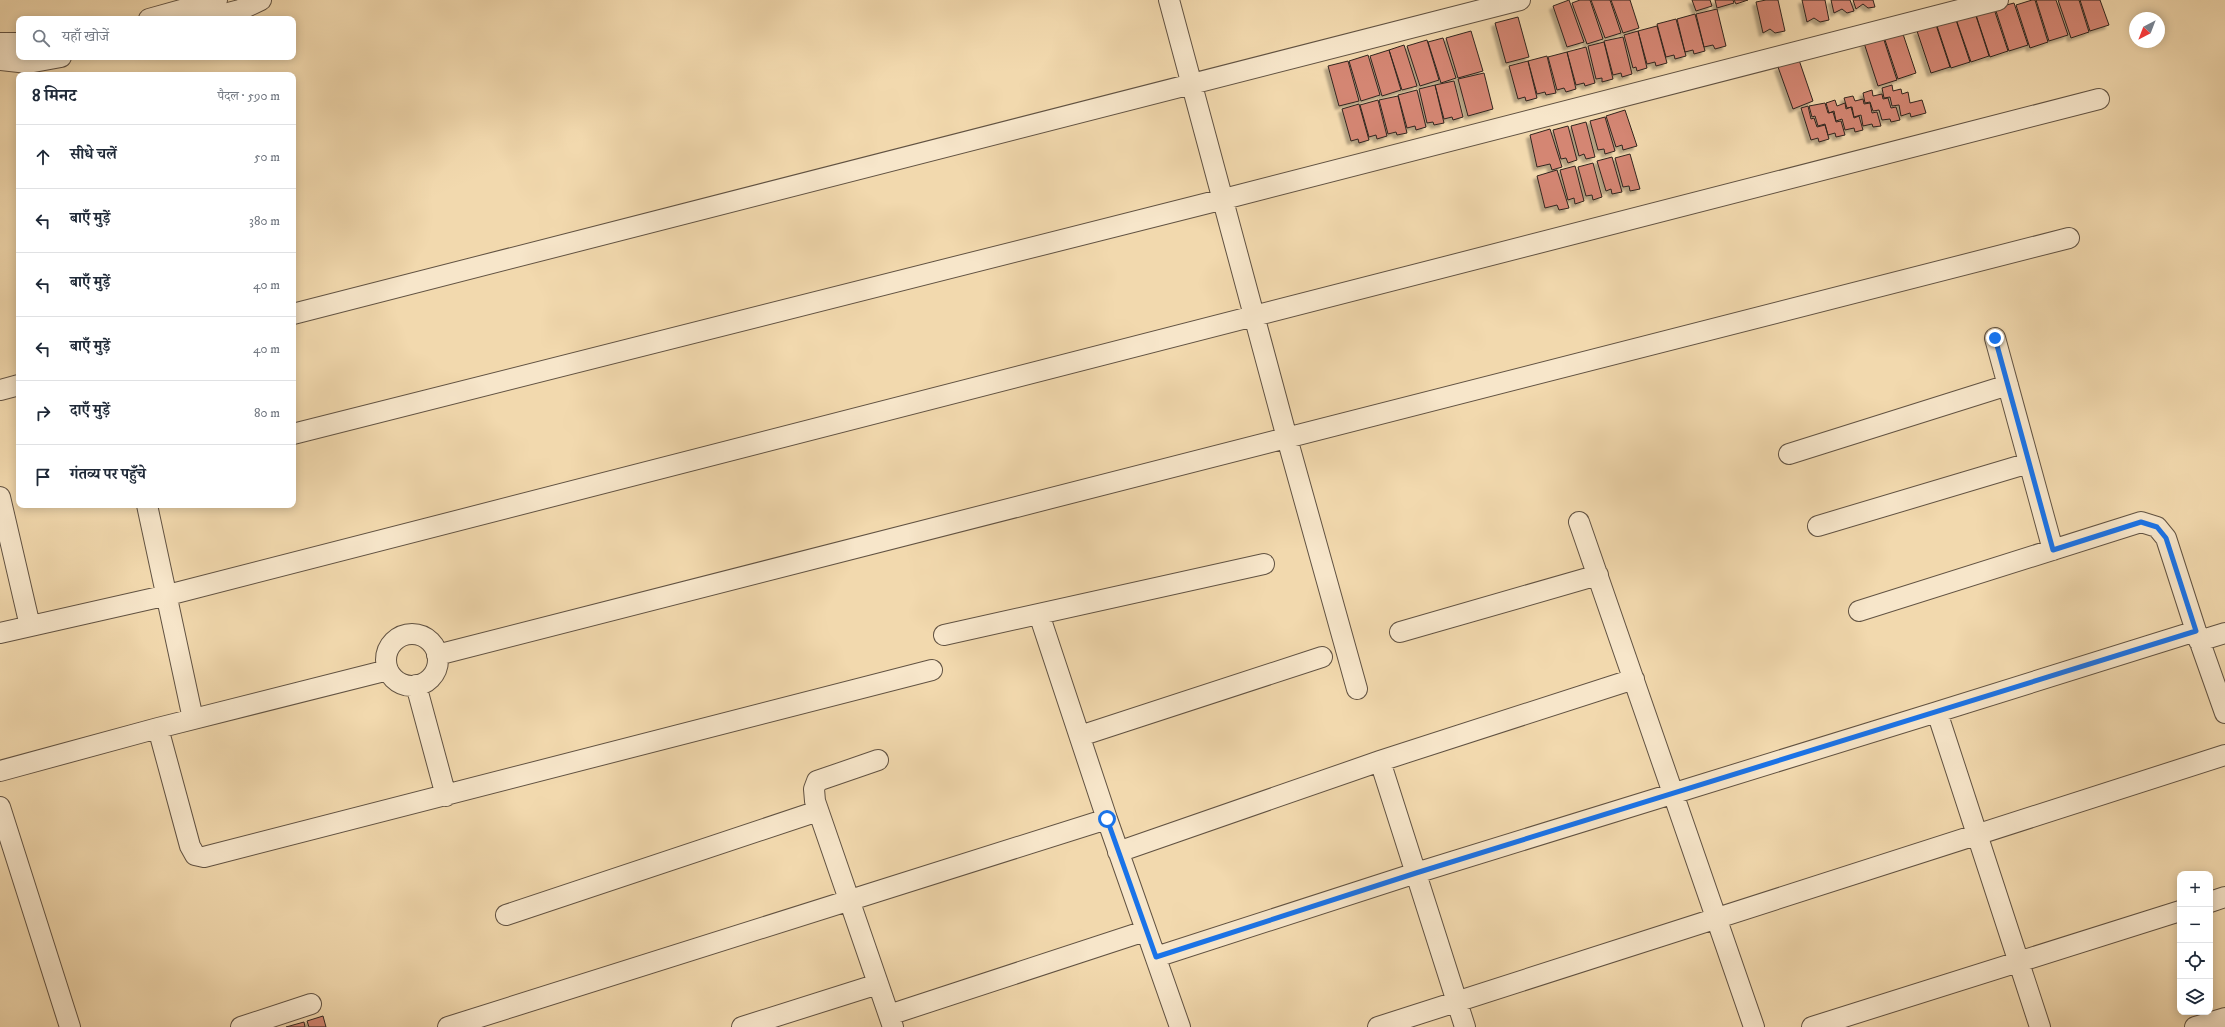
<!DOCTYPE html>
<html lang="hi">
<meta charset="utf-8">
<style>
:root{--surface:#fff;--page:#f2f2f3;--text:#1f2937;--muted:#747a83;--line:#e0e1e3}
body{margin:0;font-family:"IM FELL DW Pica","Noto Serif Devanagari",serif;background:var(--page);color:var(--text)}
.controls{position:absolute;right:12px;bottom:12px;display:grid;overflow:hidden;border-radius:8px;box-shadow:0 2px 10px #0003}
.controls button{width:36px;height:36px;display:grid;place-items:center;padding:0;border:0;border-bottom:1px solid var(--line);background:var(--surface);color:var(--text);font:20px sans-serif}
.compass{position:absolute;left:2129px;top:12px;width:36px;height:36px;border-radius:50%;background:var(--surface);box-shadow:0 2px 10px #0003;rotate:222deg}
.stop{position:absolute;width:12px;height:12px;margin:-9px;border:3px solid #1a73e8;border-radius:50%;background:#fff}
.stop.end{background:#1a73e8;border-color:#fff;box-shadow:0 1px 4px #0008}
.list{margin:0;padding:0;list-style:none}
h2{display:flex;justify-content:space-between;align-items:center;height:52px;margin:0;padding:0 16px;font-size:17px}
h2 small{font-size:13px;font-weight:400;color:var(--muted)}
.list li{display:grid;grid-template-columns:26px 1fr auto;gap:12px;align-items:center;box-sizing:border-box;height:64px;padding:0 16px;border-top:1px solid var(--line)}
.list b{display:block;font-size:15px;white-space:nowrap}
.list em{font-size:13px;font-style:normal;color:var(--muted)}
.icon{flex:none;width:22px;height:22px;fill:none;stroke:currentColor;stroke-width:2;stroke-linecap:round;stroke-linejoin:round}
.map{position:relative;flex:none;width:2225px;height:1027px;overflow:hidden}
.search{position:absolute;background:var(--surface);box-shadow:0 2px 10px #0003;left:16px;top:16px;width:280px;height:44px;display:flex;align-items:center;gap:10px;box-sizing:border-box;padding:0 14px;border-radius:8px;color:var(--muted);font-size:15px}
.panel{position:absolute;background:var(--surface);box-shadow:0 2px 10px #0003;left:16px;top:72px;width:280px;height:436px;border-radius:8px}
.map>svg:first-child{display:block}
</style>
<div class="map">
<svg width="2225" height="1027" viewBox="0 0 2225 1027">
<defs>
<filter id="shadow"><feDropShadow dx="-3.5" dy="3.5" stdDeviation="1" flood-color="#0004"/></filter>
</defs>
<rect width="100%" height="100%" fill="#f2d9ae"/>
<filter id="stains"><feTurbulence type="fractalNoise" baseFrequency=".005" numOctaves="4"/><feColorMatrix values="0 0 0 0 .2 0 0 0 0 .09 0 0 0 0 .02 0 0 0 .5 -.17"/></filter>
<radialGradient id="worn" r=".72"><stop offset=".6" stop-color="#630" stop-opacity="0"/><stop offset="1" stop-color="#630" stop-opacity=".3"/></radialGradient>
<!-- building -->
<path fill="#d48673" stroke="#31251e" filter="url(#shadow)" d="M1569,0l15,42 -17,5 -14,-41z
M1580,0h10l13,39 -16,5 -15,-41z
M1591,0h19l11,33 -16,5z
M1611,0h19l9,28 -16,5z
M1692,0h18l2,6 -16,5z
M1715,0h18l1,3 -17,5z
M1734,0h14l-12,4z
M1766,0h12l7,31 -10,2 -5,-4 -7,4 -7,-31z
M1802,0h23l4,20 -9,2 -6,-4 -7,4z
M1831,0h19l4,11 -7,2 -5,-4 -8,4z
M1853,0h20l2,7 -7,1 -5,-4 -7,5z
M2032,0h3l13,42 -18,6 -14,-43z
M2036,0h20l12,35 -19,6z
M2058,0h21l10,32 -18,6z
M2080,0h20l9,25 -19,6z
M2014,3l14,42 -19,6 -14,-43z
M1717,9l9,37 -11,3 -2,-4 -9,2 -8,-33z
M1994,9l14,42 -18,6 -14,-42z
M1975,13l14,43 -18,6 -15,-43z
M1695,14l10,37 -11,3 -1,-4 -8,2 -8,-33z
M1518,17l11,40 -23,6 -11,-40z
M1676,19l10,37 -11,3 -1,-4 -8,2 -9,-33z
M1956,20l14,42 -19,6 -14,-42z
M1936,25l14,42 -19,6 -14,-42z
M1657,26l10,37 -11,3 -1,-4 -8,2 -9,-33z
M1471,31l12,40 -25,7 -12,-40z
M1638,31l9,37 -10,3 -1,-4 -3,1 -9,-33z
M1902,31l14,42 -18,6 -14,-42z
M1623,37l9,37 -10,3 -1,-4 -8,2 -9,-34z
M1883,37l14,43 -19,6 -14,-43z
M1443,38l13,40 -15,5 -13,-41z
M1427,40l12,40 -19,6 -13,-40z
M1604,42l9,37 -11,3v-4l-6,1 -8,-33z
M1404,45l13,41 -15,4 -13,-40z
M1586,47l9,36 -10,3 -1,-3 -8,2 -9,-33z
M1389,50l12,40 -19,6 -12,-40z
M1567,52l9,37 -10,3 -2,-4 -7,2 -9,-33z
M1368,55l12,40 -19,6 -12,-40z
M1547,56l9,37 -10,2 -1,-3 -8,2 -9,-33z
M1799,60l14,41 -20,8 -15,-42z
M1348,61l11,40 -20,5 -11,-40z
M1528,61l9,37 -11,3 -1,-4 -7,2 -9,-33z
M1484,73l9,36 -25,7 -10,-37z
M1454,81l9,36 -10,3 -1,-3 -8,2 -9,-34z
M1435,85l9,38 -10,2 -1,-3 -6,1 -8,-34z
M1892,85l1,6 8,-2 1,5 6,-2 2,11 12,-3 4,13 -15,4 -1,-4 -9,3 -2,-11 -7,1 -2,-9 -6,1 -2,-10z
M1417,90l9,37 -10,3 -1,-4 -8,2 -9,-33z
M1872,90l1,6 9,-2 1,5 5,-1 3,10 5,-1 4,13 -9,2 -1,-3 -8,1 -3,-10 -6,1 -3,-9 -5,1 -2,-10z
M1398,96l9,37 -10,2 -1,-3 -8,2 -9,-34z
M1853,96l2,5 8,-2 1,5 6,-1 2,10 5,-1 4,14 -8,1 -1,-3 -9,2 -2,-11 -7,2 -2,-10 -5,1 -3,-10z
M1378,100l9,36 -10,3 -1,-4 -7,2 -9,-32z
M1835,100l2,6 8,-3 1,6 5,-2 3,11 5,-2 4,14 -8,2 -1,-4 -9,2 -3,-11 -6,2 -2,-10 -5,2 -3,-10z
M1825,103l3,10 5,-1 3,10 5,-1 4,14 -9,2 -1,-4 -7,2 -3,-11 -7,2 -3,-10 -3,1 -3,-11z
M1359,104l10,36 -10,3 -1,-4 -7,2 -9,-32z
M1808,106l3,13 3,-1 3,9 8,-2 4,14 -10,3 -1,-4 -7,2 -10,-32z
M1625,110l12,36 -14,4 -1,-5 -6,2 -10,-31z
M1605,117l10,34 -10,3 -1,-5 -6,1 -8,-29z
M1586,122l9,35 -9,2 -2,-5 -5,2 -8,-30z
M1568,126l9,34 -9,3 -2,-5 -5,1 -8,-29z
M1550,129l12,38 -10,3 -2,-6 -13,3 -7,-32z
M1630,154l10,35 -10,2 -1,-5 -6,1 -8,-29z
M1612,157l10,35 -10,2 -1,-5 -5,2 -9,-30z
M1593,163l9,34 -9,3 -1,-5 -6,1 -8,-29z
M1575,166l9,35 -9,3 -1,-6 -6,2 -8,-30z
M1557,170l12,38 -10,2 -2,-5 -12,3 -8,-32z
M323,1016l3,11h-17l-2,-6z
M304,1022l1,5h-19z"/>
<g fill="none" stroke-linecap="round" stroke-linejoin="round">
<defs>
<path id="minor" d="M1169,0l118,438 70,251
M149,19l68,-19
M205,19l35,-9 21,-10
M0,43h19
M0,60l28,3 33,-6
M293,314l1227,-314
M1995,338l58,212
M0,390l19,-5
M293,434l931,-235 774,-199
M1789,454l219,-69
M0,497l30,129
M147,505l46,214
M1579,522l175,505
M1818,526l211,-63
M1859,611l282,-89 16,5 9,11 30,93
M1039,614l68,205
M1400,632l198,-57
M0,633l168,-38 1931,-496
M386 660a26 26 0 1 1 52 0a26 26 0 1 1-52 0Z
M944,635l320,-71
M2199,641l26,-8
M437,655l1632,-417
M416,685l30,111
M1937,712l259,-81 29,82
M158,728l32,118 5,9 9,2 728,-187
M1080,736l242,-79
M878,760l-61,21 -3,8 1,12 78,226
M1380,761l85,266
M0,771l158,-43 230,-58
M0,807l70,220
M1118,852l262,-91 254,-82
M2210,902l15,-5
M506,915l312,-104
M1156,957l260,-84 521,-161 103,315
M889,1015l256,-84
M241,1027l70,-23
M448,1027l659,-208 73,208
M742,1027l136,-43
M1378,1027l847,-272
M1812,1027l368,-116
M2195,1027l30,-9"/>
</defs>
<!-- minor casing -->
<use href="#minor" stroke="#615242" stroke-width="22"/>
<!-- minor -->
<use href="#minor" stroke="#f7e6ca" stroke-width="20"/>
</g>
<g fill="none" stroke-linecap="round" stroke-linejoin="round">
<!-- route -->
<path stroke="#1a73e8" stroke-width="5" d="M1107,819l49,138 260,-84 780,-242 -30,-93 -9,-11 -16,-5 -88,28 -58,-212"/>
</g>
<rect width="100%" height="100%" filter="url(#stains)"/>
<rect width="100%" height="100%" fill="url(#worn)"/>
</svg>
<div class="controls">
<button>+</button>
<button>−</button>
<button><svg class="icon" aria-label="locate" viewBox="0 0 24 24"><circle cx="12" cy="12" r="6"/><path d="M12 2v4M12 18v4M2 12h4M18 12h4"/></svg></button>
<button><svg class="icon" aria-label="layers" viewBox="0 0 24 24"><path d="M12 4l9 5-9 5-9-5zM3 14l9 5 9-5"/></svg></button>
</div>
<svg class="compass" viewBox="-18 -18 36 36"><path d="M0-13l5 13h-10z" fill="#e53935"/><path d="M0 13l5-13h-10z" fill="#747a83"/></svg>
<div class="stop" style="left:1107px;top:819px"></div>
<div class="stop end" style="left:1995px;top:338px"></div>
<div class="search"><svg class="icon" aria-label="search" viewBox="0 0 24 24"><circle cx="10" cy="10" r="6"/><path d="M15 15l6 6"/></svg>यहाँ खोजें</div>
<section class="panel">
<h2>8 मिनट<small>पैदल · 590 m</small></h2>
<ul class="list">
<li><svg class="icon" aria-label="ahead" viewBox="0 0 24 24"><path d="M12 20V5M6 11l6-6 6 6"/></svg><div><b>सीधे चलें</b></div><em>50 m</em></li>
<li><svg class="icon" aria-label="left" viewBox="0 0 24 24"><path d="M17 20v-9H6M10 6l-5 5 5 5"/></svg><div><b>बाएँ मुड़ें</b></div><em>380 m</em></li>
<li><svg class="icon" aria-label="left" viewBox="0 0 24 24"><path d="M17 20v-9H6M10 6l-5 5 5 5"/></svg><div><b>बाएँ मुड़ें</b></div><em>40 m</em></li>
<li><svg class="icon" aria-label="left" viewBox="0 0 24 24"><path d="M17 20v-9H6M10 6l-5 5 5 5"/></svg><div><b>बाएँ मुड़ें</b></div><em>40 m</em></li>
<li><svg class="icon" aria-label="right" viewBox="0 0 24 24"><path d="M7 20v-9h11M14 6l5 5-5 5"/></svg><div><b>दाएँ मुड़ें</b></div><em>80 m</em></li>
<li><svg class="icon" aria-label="arrive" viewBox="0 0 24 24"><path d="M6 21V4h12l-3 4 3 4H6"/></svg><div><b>गंतव्य पर पहुँचे</b></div></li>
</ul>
</section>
</div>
